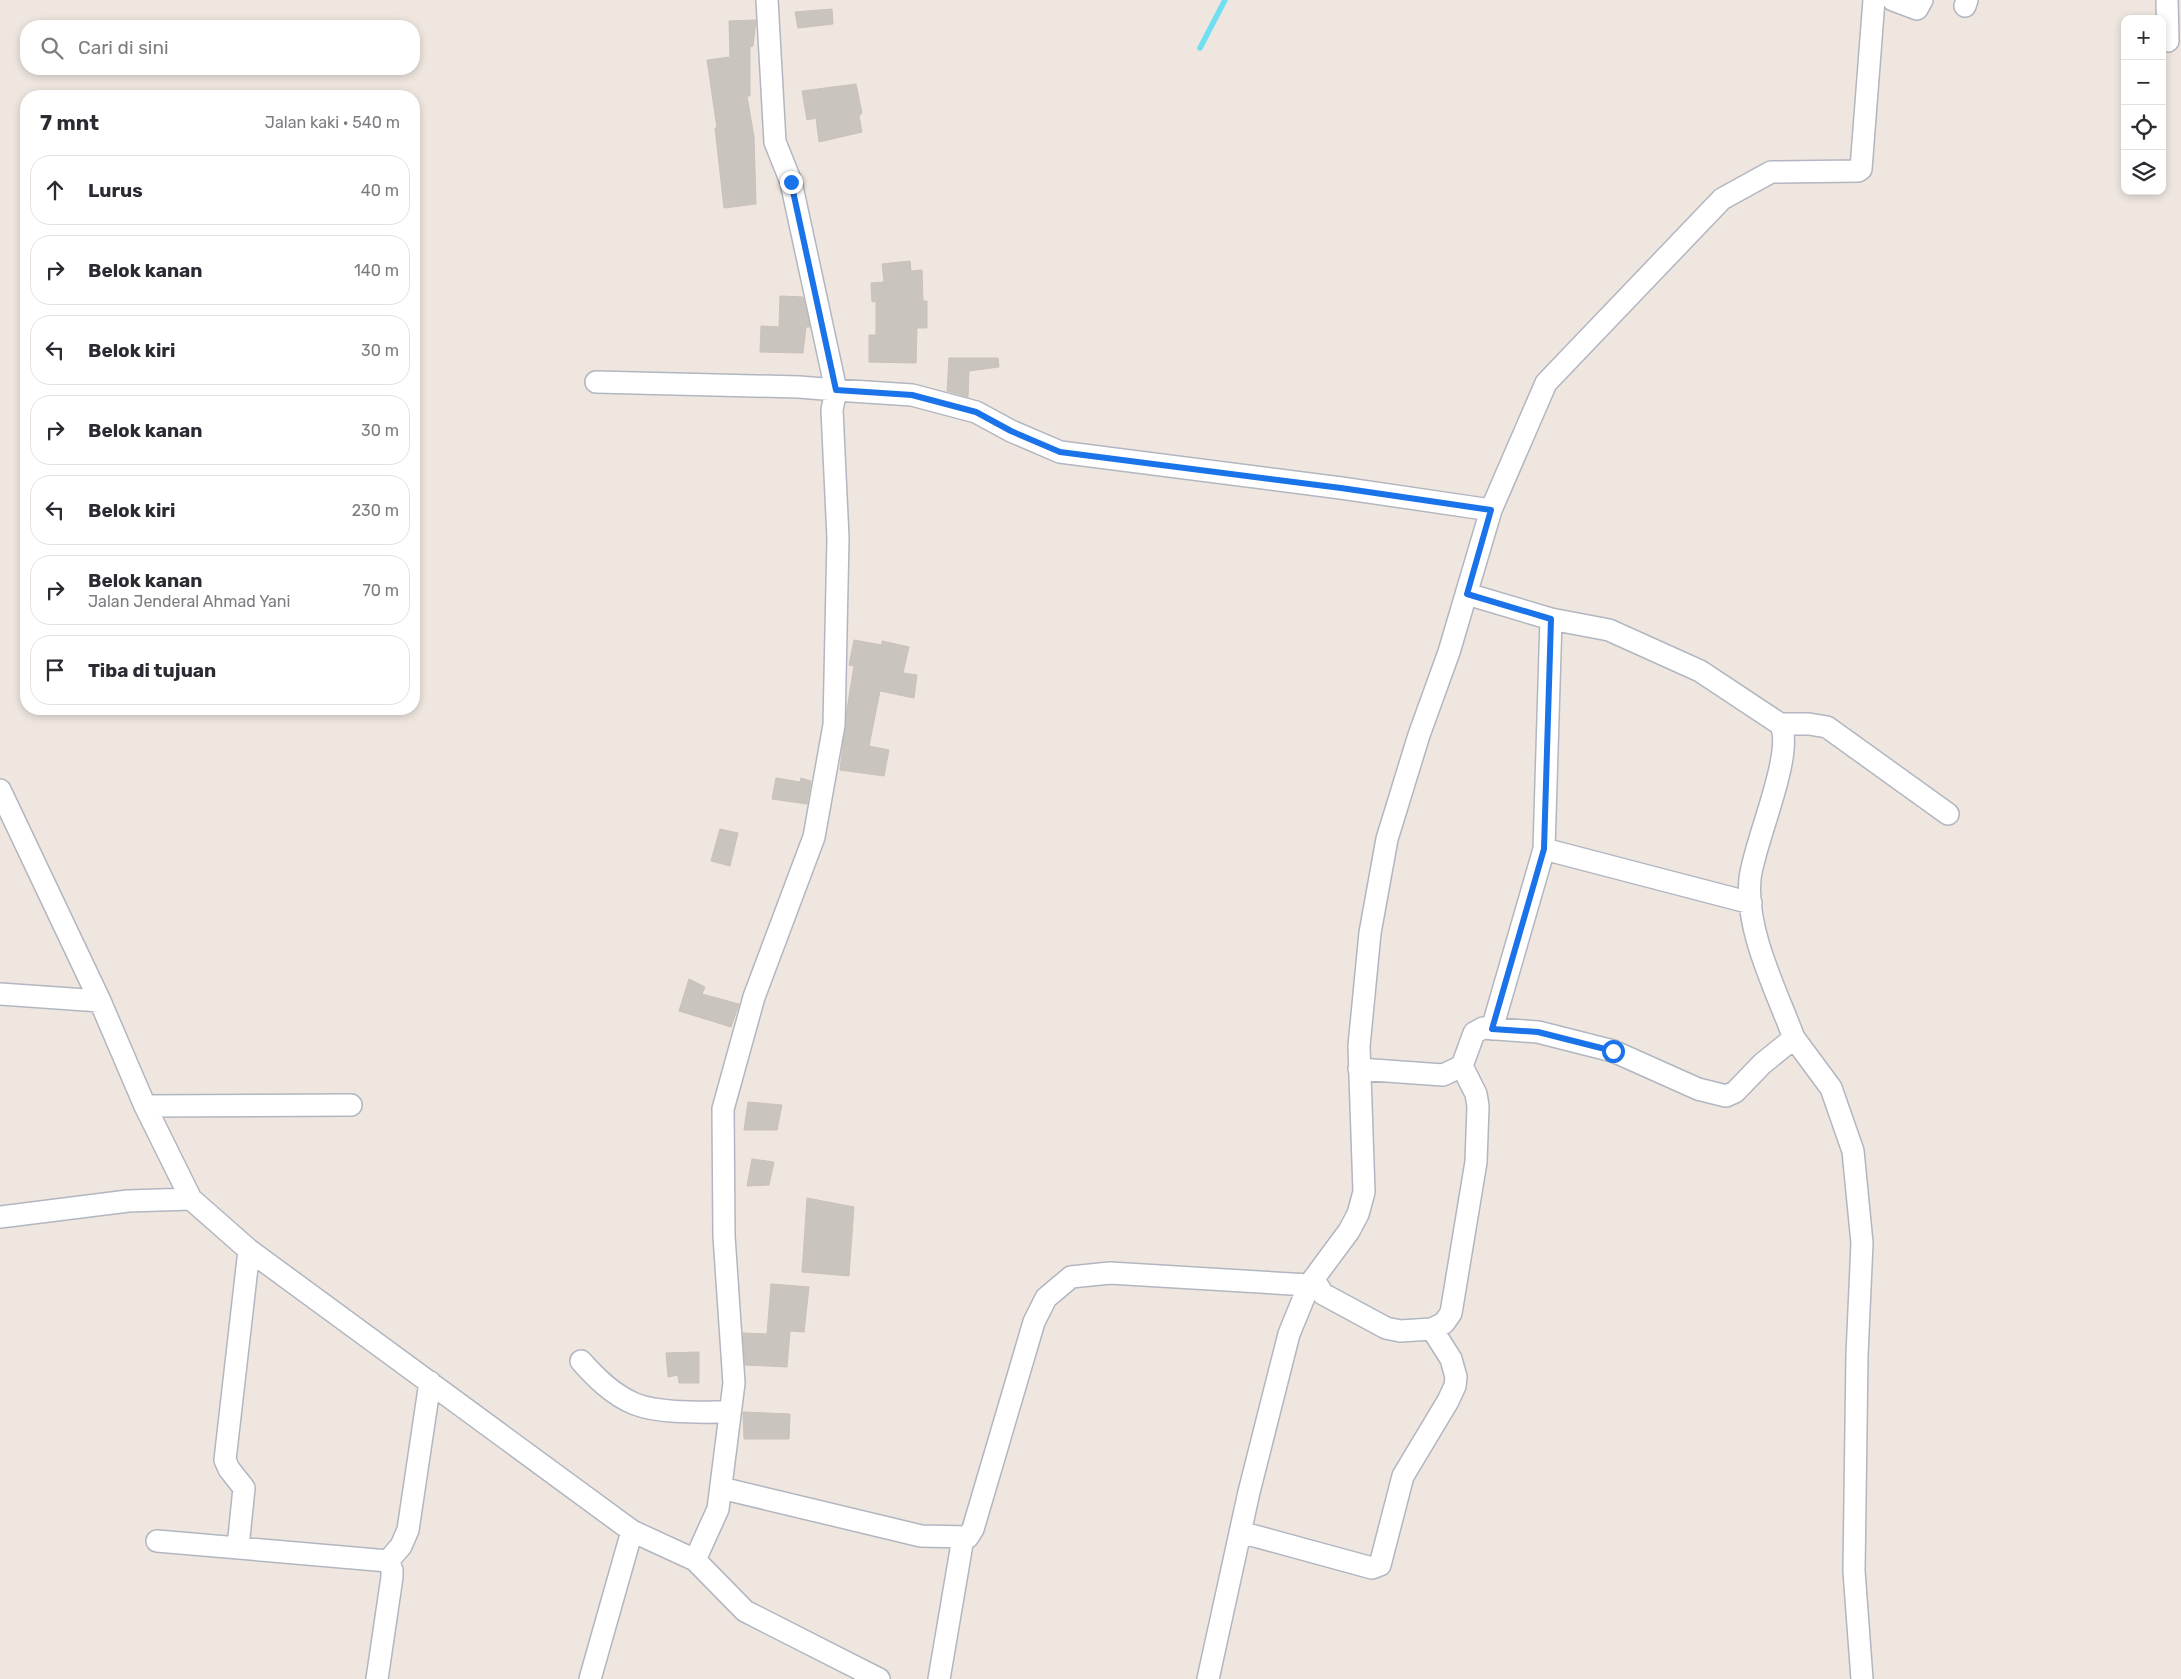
<!DOCTYPE html>
<html lang="id">
<meta charset="utf-8">
<style>
:root{--surface:#fff;--page:#f2f2f3;--text:#2b2b33;--muted:#7c7c81;--line:#e1e1e2}
body{margin:0;font-family:Rubik,sans-serif;background:var(--page);color:var(--text)}
.controls{position:absolute;right:15px;top:15px;display:grid;overflow:hidden;border-radius:10px;box-shadow:0 2px 8px #0003}
.controls button{width:45px;height:45px;display:grid;place-items:center;padding:0;border:0;border-bottom:1px solid var(--line);background:var(--surface);color:var(--text);font:25px sans-serif}
.stop{position:absolute;width:15px;height:15px;margin:-11px;border:4px solid #1a73e8;border-radius:50%;background:#fff}
.stop.end{background:#1a73e8;border-color:#fff;box-shadow:0 1px 5px #0008}
.list{margin:0;padding:0;list-style:none}
h2{display:flex;justify-content:space-between;align-items:center;height:65px;margin:0;padding:0 20px;font-size:21px}
h2 small{font-size:16px;font-weight:400;color:var(--muted)}
.list li{display:grid;grid-template-columns:32px 1fr auto;gap:15px;align-items:center;box-sizing:border-box;height:70px;margin:0 10px 10px;padding:0 10px;border:1px solid var(--line);border-radius:20px}
.list b{display:block;font-size:19px;white-space:nowrap}
.list p{margin:0;font-size:16px;white-space:nowrap;color:var(--muted)}
.list em{font-size:16px;font-style:normal;color:var(--muted)}
.icon{flex:none;width:28px;height:28px;fill:none;stroke:currentColor;stroke-width:2;stroke-linecap:round;stroke-linejoin:round}
.map{position:relative;flex:none;width:2181px;height:1679px;overflow:hidden}
.search{position:absolute;background:var(--surface);box-shadow:0 2px 8px #0003;left:20px;top:20px;width:400px;height:55px;display:flex;align-items:center;gap:12px;box-sizing:border-box;padding:0 18px;border-radius:20px;color:var(--muted);font-size:19px}
.panel{position:absolute;background:var(--surface);box-shadow:0 2px 8px #0003;left:20px;top:90px;width:400px;height:625px;border-radius:20px}
.map>svg:first-child{display:block}
</style>
<div class="map">
<svg width="2181" height="1679" viewBox="0 0 2181 1679">
<rect width="100%" height="100%" fill="#eee6df"/>
<g fill="none" stroke-linecap="round" stroke-linejoin="round">
<!-- stream -->
<path stroke="#70dff1" stroke-width="5.5" d="M1200,48l25,-48"/>
</g>
<!-- building -->
<path fill="#c9c4bd" stroke="#cac1b8" d="M832,9l1,15 -35,4 -3,-16z
M756,20l-3,26 -3,1v49h-3l7,41 2,67 -32,4 -9,-80h2l-10,-68 23,-3 -1,-36z
M856,84l6,29 -3,3 3,16 -43,10 -3,-24 -9,2 -5,-29z
M910,261l1,10 11,-1 1,31h4v27h-10l-1,35 -47,-1v-27h7v-34l-4,1 -1,-19 13,-1 -2,-18z
M780,296l23,1 7,30h-4l-3,26 -43,-1 1,-26 18,1z
M949,358h49l1,9 -30,4 -1,26 -21,-6z
M854,640l28,5v-4l27,6 -6,26 14,2 -3,23 -34,-7 -11,55 20,4 -5,26 -44,-6 7,-61 7,-43 -5,-1z
M776,778l24,4 1,-4 10,3 -4,23 -35,-5z
M720,829l18,4 -8,33 -19,-5z
M689,979l16,8 -3,7 37,10 -8,23 -52,-16z
M748,1102l34,3 -5,25h-33z
M752,1159l22,3 -5,23 -22,1z
M807,1198l47,9 -5,69 -47,-4z
M771,1284l38,3 -5,45 -14,-1 -3,36 -42,-2 -2,-32 24,1z
M699,1352v31h-20l-1,-8 -10,2 -2,-24z
M743,1412l47,2 -1,25h-45z"/>
<g fill="none" stroke-linecap="round" stroke-linejoin="round">
<defs>
<path id="minor" d="M1893,0l24,9 5,-9
M2167,0l1,41
M1965,6l2,-6
M596,382l203,5 37,3 -45,-208 -16,-40 -8,-142
M1491,510l55,-127 176,-184 49,-27 87,-1 3,-2 13,-169
M1780,724h29l18,3 121,87
M0,790l100,211 45,105 46,93 58,51 383,281 63,29 50,51 134,68
M1544,849l207,54
M0,994l100,7
M1492,1029l52,-180 7,-230
M1794,1038l37,50 22,63 9,92 -5,112 -3,216 8,108
M1359,1069l84,6 19,-9 12,-33 9,-5 55,4 75,19 85,38 28,7 9,-4 27,-28 32,-26c-18,-48 -49,-108 -44,-159 3,-34 46,-128 30,-155l-80,-53 -91,-41 -58,-11 -84,-25
M145,1106l206,-1
M0,1217l128,-16 63,-2
M1314,1280l9,14 63,34 14,3 32,-2 12,-6 7,-10 25,-151 2,-56 -2,-12 -14,-28
M581,1361c15,17 32,34 54,43 25,10 68,8 95,8
M721,1488l200,48 47,1 5,-8 61,-207 12,-24 25,-21 39,-4 199,12
M1240,1532l132,36 8,-3 23,-89 45,-75 7,-15 1,-9 -5,-18 -19,-30
M157,1541l231,20 4,9v7l-15,102
M238,1547l6,-59 -15,-19 -4,-9 24,-210
M695,1560l23,-51 16,-126 -10,-147 -1,-127 31,-112 60,-160 20,-112 4,-187 -6,-128 4,-20 76,5 64,17 35,19 49,21 281,36 150,22 -42,142 -30,83 -32,104 -17,94 -11,113 5,146 -6,22 -9,17 -40,54 -20,49 -40,158 -41,187
M388,1561l13,-15 7,-16 22,-148
M590,1679l42,-148
M939,1679l24,-141"/>
</defs>
<!-- minor casing -->
<use href="#minor" stroke="#b2b6c0" stroke-width="24"/>
<!-- minor -->
<use href="#minor" stroke="#fff" stroke-width="21"/>
</g>
<g fill="none" stroke-linecap="round" stroke-linejoin="round">
<!-- route -->
<path stroke="#1a73e8" stroke-width="6" d="M791,182l45,208 76,5 64,17 35,19 49,21 281,36 150,22 -24,84 84,25 -7,230 -52,180 46,3 75,19"/>
</g>
</svg>
<div class="controls">
<button>+</button>
<button>−</button>
<button><svg class="icon" aria-label="locate" viewBox="0 0 24 24"><circle cx="12" cy="12" r="6"/><path d="M12 2v4M12 18v4M2 12h4M18 12h4"/></svg></button>
<button><svg class="icon" aria-label="layers" viewBox="0 0 24 24"><path d="M12 4l9 5-9 5-9-5zM3 14l9 5 9-5"/></svg></button>
</div>
<div class="stop" style="left:1613px;top:1051px"></div>
<div class="stop end" style="left:791px;top:182px"></div>
<div class="search"><svg class="icon" aria-label="search" viewBox="0 0 24 24"><circle cx="10" cy="10" r="6"/><path d="M15 15l6 6"/></svg>Cari di sini</div>
<section class="panel">
<h2>7 mnt<small>Jalan kaki · 540 m</small></h2>
<ul class="list">
<li><svg class="icon" aria-label="ahead" viewBox="0 0 24 24"><path d="M12 20V5M6 11l6-6 6 6"/></svg><div><b>Lurus</b></div><em>40 m</em></li>
<li><svg class="icon" aria-label="right" viewBox="0 0 24 24"><path d="M7 20v-9h11M14 6l5 5-5 5"/></svg><div><b>Belok kanan</b></div><em>140 m</em></li>
<li><svg class="icon" aria-label="left" viewBox="0 0 24 24"><path d="M17 20v-9H6M10 6l-5 5 5 5"/></svg><div><b>Belok kiri</b></div><em>30 m</em></li>
<li><svg class="icon" aria-label="right" viewBox="0 0 24 24"><path d="M7 20v-9h11M14 6l5 5-5 5"/></svg><div><b>Belok kanan</b></div><em>30 m</em></li>
<li><svg class="icon" aria-label="left" viewBox="0 0 24 24"><path d="M17 20v-9H6M10 6l-5 5 5 5"/></svg><div><b>Belok kiri</b></div><em>230 m</em></li>
<li><svg class="icon" aria-label="right" viewBox="0 0 24 24"><path d="M7 20v-9h11M14 6l5 5-5 5"/></svg><div><b>Belok kanan</b><p>Jalan Jenderal Ahmad Yani</p></div><em>70 m</em></li>
<li><svg class="icon" aria-label="arrive" viewBox="0 0 24 24"><path d="M6 21V4h12l-3 4 3 4H6"/></svg><div><b>Tiba di tujuan</b></div></li>
</ul>
</section>
</div>
